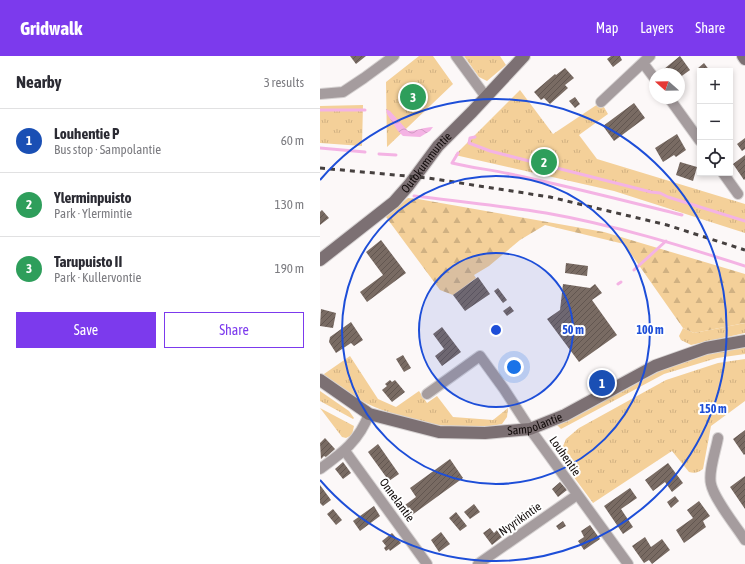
<!DOCTYPE html>
<meta charset="utf-8">
<style>
:root{--surface:#fff;--page:#f7f7f7;--text:#2b2b33;--muted:#7c7c81;--line:#e1e1e2;--accent:#7c3aed}
body{margin:0;font-family:"Asap Condensed",sans-serif;background:var(--page);color:var(--text)}
.controls{position:absolute;right:12px;top:12px;display:grid;overflow:hidden;border-radius:0px;box-shadow:0 2px 6px #0003}
.controls button{width:36px;height:36px;display:grid;place-items:center;padding:0;border:0;border-bottom:1px solid var(--line);background:var(--surface);color:var(--text);font:20px sans-serif}
.compass{position:absolute;left:329px;top:12px;width:36px;height:36px;border-radius:50%;background:var(--surface);box-shadow:0 2px 6px #0003;rotate:290deg}
.you{position:absolute;left:194px;top:311px;width:14px;height:14px;margin:-10px;border:3px solid #fff;border-radius:50%;background:#1a73e8;box-shadow:0 0 0 6px #1a73e833}
.badge{display:grid;place-items:center;width:26px;height:26px;border-radius:50%;background:var(--accent);color:#fff;font-size:13px;font-weight:700}
.pin{position:absolute;translate:-50% -50%;border:2px solid #fff;box-shadow:0 1px 4px #0006}
.list{margin:0;padding:0;list-style:none}
h2{display:flex;justify-content:space-between;align-items:center;height:52px;margin:0;padding:0 16px;font-size:17px}
h2 small{font-size:13px;font-weight:400;color:var(--muted)}
.list li{display:grid;grid-template-columns:26px 1fr auto;gap:12px;align-items:center;box-sizing:border-box;height:64px;padding:0 16px;border-top:1px solid var(--line)}
.list b{display:block;font-size:15px;white-space:nowrap}
.list p{margin:0;font-size:13px;white-space:nowrap;color:var(--muted)}
.list em{font-size:13px;font-style:normal;color:var(--muted)}
.actions{display:flex;gap:8px;padding:12px 16px}
.actions a{flex:1;padding:9px 0;border:1px solid var(--accent);border-radius:0px;text-align:center;font-size:14px;color:var(--accent)}
.actions .main{background:var(--accent);color:#fff}
.icon{flex:none;width:22px;height:22px;fill:none;stroke:currentColor;stroke-width:2;stroke-linecap:round;stroke-linejoin:round}
.map{position:relative;flex:none;width:425px;height:508px;overflow:hidden}
header{display:flex;align-items:center;gap:24px;box-sizing:border-box;height:56px;padding:0 20px;background:var(--accent);color:#fff}
header strong{font-size:19px}
nav{display:flex;gap:22px;margin-inline-start:auto;font-size:14px}
main{display:flex}
aside{flex:1;background:var(--surface)}
.map>svg:first-child{display:block}
</style>
<header>
<strong>Gridwalk</strong>
<nav><a>Map</a><a>Layers</a><a>Share</a></nav>
</header>
<main>
<aside>
<h2>Nearby<small>3 results</small></h2>
<ul class="list">
<li><span class="badge" style="background:#1a4fb4">1</span><div><b>Louhentie P</b><p>Bus stop · Sampolantie</p></div><em>60 m</em></li>
<li><span class="badge" style="background:#2e9e5b">2</span><div><b>Ylerminpuisto</b><p>Park · Ylermintie</p></div><em>130 m</em></li>
<li><span class="badge" style="background:#2e9e5b">3</span><div><b>Tarupuisto II</b><p>Park · Kullervontie</p></div><em>190 m</em></li>
</ul>
<div class="actions"><a class="main">Save</a><a>Share</a></div>
</aside>
<div class="map">
<svg width="425" height="508" viewBox="0 0 425 508">
<defs>
<pattern id="grass-tufts" width="24" height="20" patternUnits="userSpaceOnUse"><rect width="24" height="20" fill="#f4d099"/><path d="M3 7l-1-3M5 7V3M7 7l1-3M15 17l-1-3M17 17v-4M19 17l1-3" fill="none" stroke="#d0b182"/></pattern>
<pattern id="forest-firs" width="22" height="20" patternUnits="userSpaceOnUse"><rect width="22" height="20" fill="#f4d099"/><path d="M5 1l3.5 6h-7zM16 11l3.5 6h-7z" fill="#d0b182"/></pattern>
<pattern id="water-waves" width="16" height="10" patternUnits="userSpaceOnUse"><rect width="16" height="10" fill="#f4b3e4"/><path d="M0 5q4-4 8 0t8 0" fill="none" stroke="#d099c2"/></pattern>
<pattern id="building-hatch" width="6" height="6" patternUnits="userSpaceOnUse"><rect width="6" height="6" fill="#796b63"/><path d="M-1 1l2-2M0 6l6-6M5 7l2-2" fill="none" stroke="#625650"/></pattern>
</defs>
<rect width="100%" height="100%" fill="#fcf8f8"/>
<!-- grass -->
<path fill="url(#grass-tufts)" d="M99,0h14l20,28 -66,63 -1,-65z
M144,0h36l6,9 -19,16 -8,-4z
M200,34l33,44 48,-32 7,12 -29,21 18,24 148,45v29l-131,-42 -159,-36z
M43,49l-1,41 -42,-3v-37z
M425,267v10l-54,12 -10,-5 -2,-4 4,-8 11,5z
M425,291v7l-28,4 -53,16 -103,55 -4,-4v-2l109,-56 47,-15z
M30,300l28,43 18,8 23,-16 8,12 10,-7 16,21 40,3 15,-12 -1,9 -5,7c-49,11 -113,-6 -155,-31 -8,-5 -21,-10 -23,-19z
M425,303v42l-34,25 -8,43c-4,3 -8,5 -14,3l-17,-21 -79,52 -31,-42 -1,-10 5,-12 13,-11 87,-48 52,-17z
M0,335l29,20 5,7 -1,1 -33,-18z
M0,352l34,18 -2,9 -6,3 -4,-1z"/>
<!-- forest -->
<path fill="url(#forest-firs)" d="M88,142l10,1 186,33 141,42v49l-51,10 -11,-5 -59,-84 -79,-19 -25,15 -31,26 -15,9 2,3 -23,17 -13,-5 -54,-73z"/>
<!-- water -->
<path fill="url(#water-waves)" d="M66,53l4,2 18,20c9,0 16,-4 25,-4l-3,4 -10,6 -17,-1 -5,-5 -11,-17z"/>
<g fill="none" stroke-linecap="round" stroke-linejoin="round">
<!-- stream -->
<path stroke="#f4b3e4" stroke-width="3" d="M0,54h45
M155,81l-5,1 -1,5 21,8 161,41 9,1 8,4 77,24
M0,92l45,4
M138,97l-6,10c20,5 42,7 63,12 56,12 111,26 167,40
M59,98l17,1
M94,140c44,5 88,10 132,17 68,12 133,32 199,53
M314,214l32,-29
M298,228l3,-2"/>
</g>
<!-- building -->
<path fill="url(#building-hatch)" d="M30,0h16l-10,8z
M291,0h9l2,4 -9,7 -6,-8z
M360,0l10,14 -11,8v-4h-12l-3,-5z
M384,7l6,8h-10v2l-3,-4z
M245,12l9,10 -9,7 3,3 -18,16 -6,-6 -3,2 -7,-8 21,-18 1,1z
M255,41l5,7 -5,4 -6,-7z
M314,47l11,15 -31,23 -11,-15z
M357,78l9,16 -10,7 -2,-2 -11,7 -8,-14z
M425,82v11l-3,2 -5,-7z
M425,99v24l-1,1 -11,-16z
M360,106l17,5 -4,14 -17,-6z
M2,154l7,8 -9,7v-13z
M61,184l25,33 -39,29 -7,-10 23,-17 -17,-23z
M246,207l22,3 -1,10 -22,-3z
M158,221l12,17 -25,17 -12,-16z
M243,228l27,4 5,-4 7,9 -10,7 25,35 -38,27 -32,-43 13,-9z
M178,232l9,12 -4,3 -9,-12z
M190,250l4,5 -7,5 -4,-5z
M1,253l15,4 -3,15 -13,-2z
M31,266l12,18 -9,6 -3,-3 -15,10 -7,-11 1,-5z
M122,271l19,25 -19,14 -7,-10 9,-7 -11,-15z
M83,299l8,13 -7,4 -8,-13z
M70,324l2,2 3,-2 10,12 -13,10 -10,-12 5,-4 -2,-2z
M425,374v24l-1,1 -11,-16z
M5,382l10,11 -9,8 -2,-1 -3,3 -1,-16z
M58,388l21,30 -10,7 -21,-29z
M130,403l13,19 -51,37 -7,-10 11,-8 -6,-9z
M23,406l8,11 -8,6 -8,-10z
M348,407l15,20 -11,9 -7,-10 -12,9 -8,-11z
M425,420v33l-15,-22z
M240,426l7,8 -9,7 -6,-8z
M0,429l11,15 -8,6 -3,-3z
M310,432l7,10 -16,11 12,18 -10,7 -19,-28z
M355,440l4,5 -8,7 -4,-6z
M379,445l11,15 -7,5 3,6 -22,16 -8,-13 17,-12 -6,-8z
M154,448l6,8 -10,7 -6,-7z
M54,450l6,10 -20,15 -7,-10z
M13,453l9,11 -6,5 -9,-11z
M136,456l11,14 -7,5 -11,-13z
M243,465l3,5 -7,4 -3,-4z
M270,469l10,14 -16,11 -6,-9 6,-4 -3,-6z
M170,472l4,5 3,-3 5,7 -10,8 -9,-12z
M121,476l9,12 -11,8 -8,-12z
M72,477l9,10 -11,8 -1,-2 -3,2 -2,-3 2,-2 -4,-5z
M325,481l6,10 11,-8 8,11 -18,14 -3,-4 -5,3 -12,-17z"/>
<g fill="none" stroke-linecap="round" stroke-linejoin="round">
<defs>
<path id="street" d="M136,0l30,41
M323,7l12,16
M0,38l23,-2 21,-14 30,-22
M349,42l31,43
M281,46l49,-46
M403,117l15,21
M107,338l53,-38 24,33 26,40 98,135
M398,382c-2,12 -10,34 -7,46 3,15 25,42 34,56
M25,395l82,113
M0,413c22,-16 39,-28 49,-55
M158,508l99,-69"/>
<g id="secondary">
<path d="M423,0l2,3"/>
<path id="s1" d="M0,204l74,-58 15,-17 29,-39 34,-34 52,-56"/>
<path id="s2" d="M0,324l49,34 70,18 46,1 45,-4 35,-14 90,-49 51,-18 39,-7"/>
</g>
</defs>
<!-- street casing -->
<use href="#street" stroke="#d6d2d2" stroke-width="12"/>
<!-- secondary casing -->
<use href="#secondary" stroke="#d6d2d2" stroke-width="14"/>
<!-- street -->
<use href="#street" stroke="#a59c9e" stroke-width="10"/>
<!-- secondary -->
<use href="#secondary" stroke="#7c7073" stroke-width="12"/>
<!-- rail -->
<path stroke="#46403f" stroke-width="3" stroke-dasharray="5 5" stroke-linecap="butt" d="M0,112l108,10 122,19 117,28 78,25"/>
</g>
<!-- distance rings -->
<circle cx="176" cy="274" r="77" fill="#1d4ed8" fill-opacity=".12"/>
<g fill="none" stroke="#1d4ed8" stroke-width="2">
<circle cx="176" cy="274" r="77"/>
<circle cx="176" cy="274" r="154"/>
<path d="M0 124A231 231 0 1 1 0 424"/>
</g>
<g text-anchor="middle" stroke-width="4" stroke-linejoin="round" paint-order="stroke">
<!-- street labels -->
<g font-size="12" fill="#110b0a" stroke="#fff">
<text dy="4" stroke="none"><textPath href="#s1" startOffset="145">Outokummuntie</textPath></text>
<text dy="4" stroke="none"><textPath href="#s2" startOffset="229">Sampolantie</textPath></text>
<text transform="translate(245 400) rotate(55)" y="4">Louhentie</text>
<text transform="translate(77 444) rotate(54)" y="4">Onnelantie</text>
<text transform="translate(200 463) rotate(-35)" y="4">Nyyrikintie</text>
</g>
</g>
<circle cx="176" cy="274" r="6" fill="#1d4ed8" stroke="#fff" stroke-width="2"/>
<g font-size="12" text-anchor="middle" font-weight="bold" fill="#1d4ed8" stroke="#fff" stroke-width="4" stroke-linejoin="round" paint-order="stroke">
<text x="253" y="278">50 m</text>
<text x="330" y="278">100 m</text>
<text x="393" y="357">150 m</text>
</g>
</svg>
<div class="controls">
<button>+</button>
<button>−</button>
<button><svg class="icon" aria-label="locate" viewBox="0 0 24 24"><circle cx="12" cy="12" r="6"/><path d="M12 2v4M12 18v4M2 12h4M18 12h4"/></svg></button>
</div>
<svg class="compass" viewBox="-18 -18 36 36"><path d="M0-13l5 13h-10z" fill="#e53935"/><path d="M0 13l5-13h-10z" fill="#7c7c81"/></svg>
<div class="you"></div>
<div class="pin badge" style="left:282px;top:327px;background:#1a4fb4">1</div>
<div class="pin badge" style="left:224px;top:106px;background:#2e9e5b">2</div>
<div class="pin badge" style="left:93px;top:41px;background:#2e9e5b">3</div>
</div>
</main>
